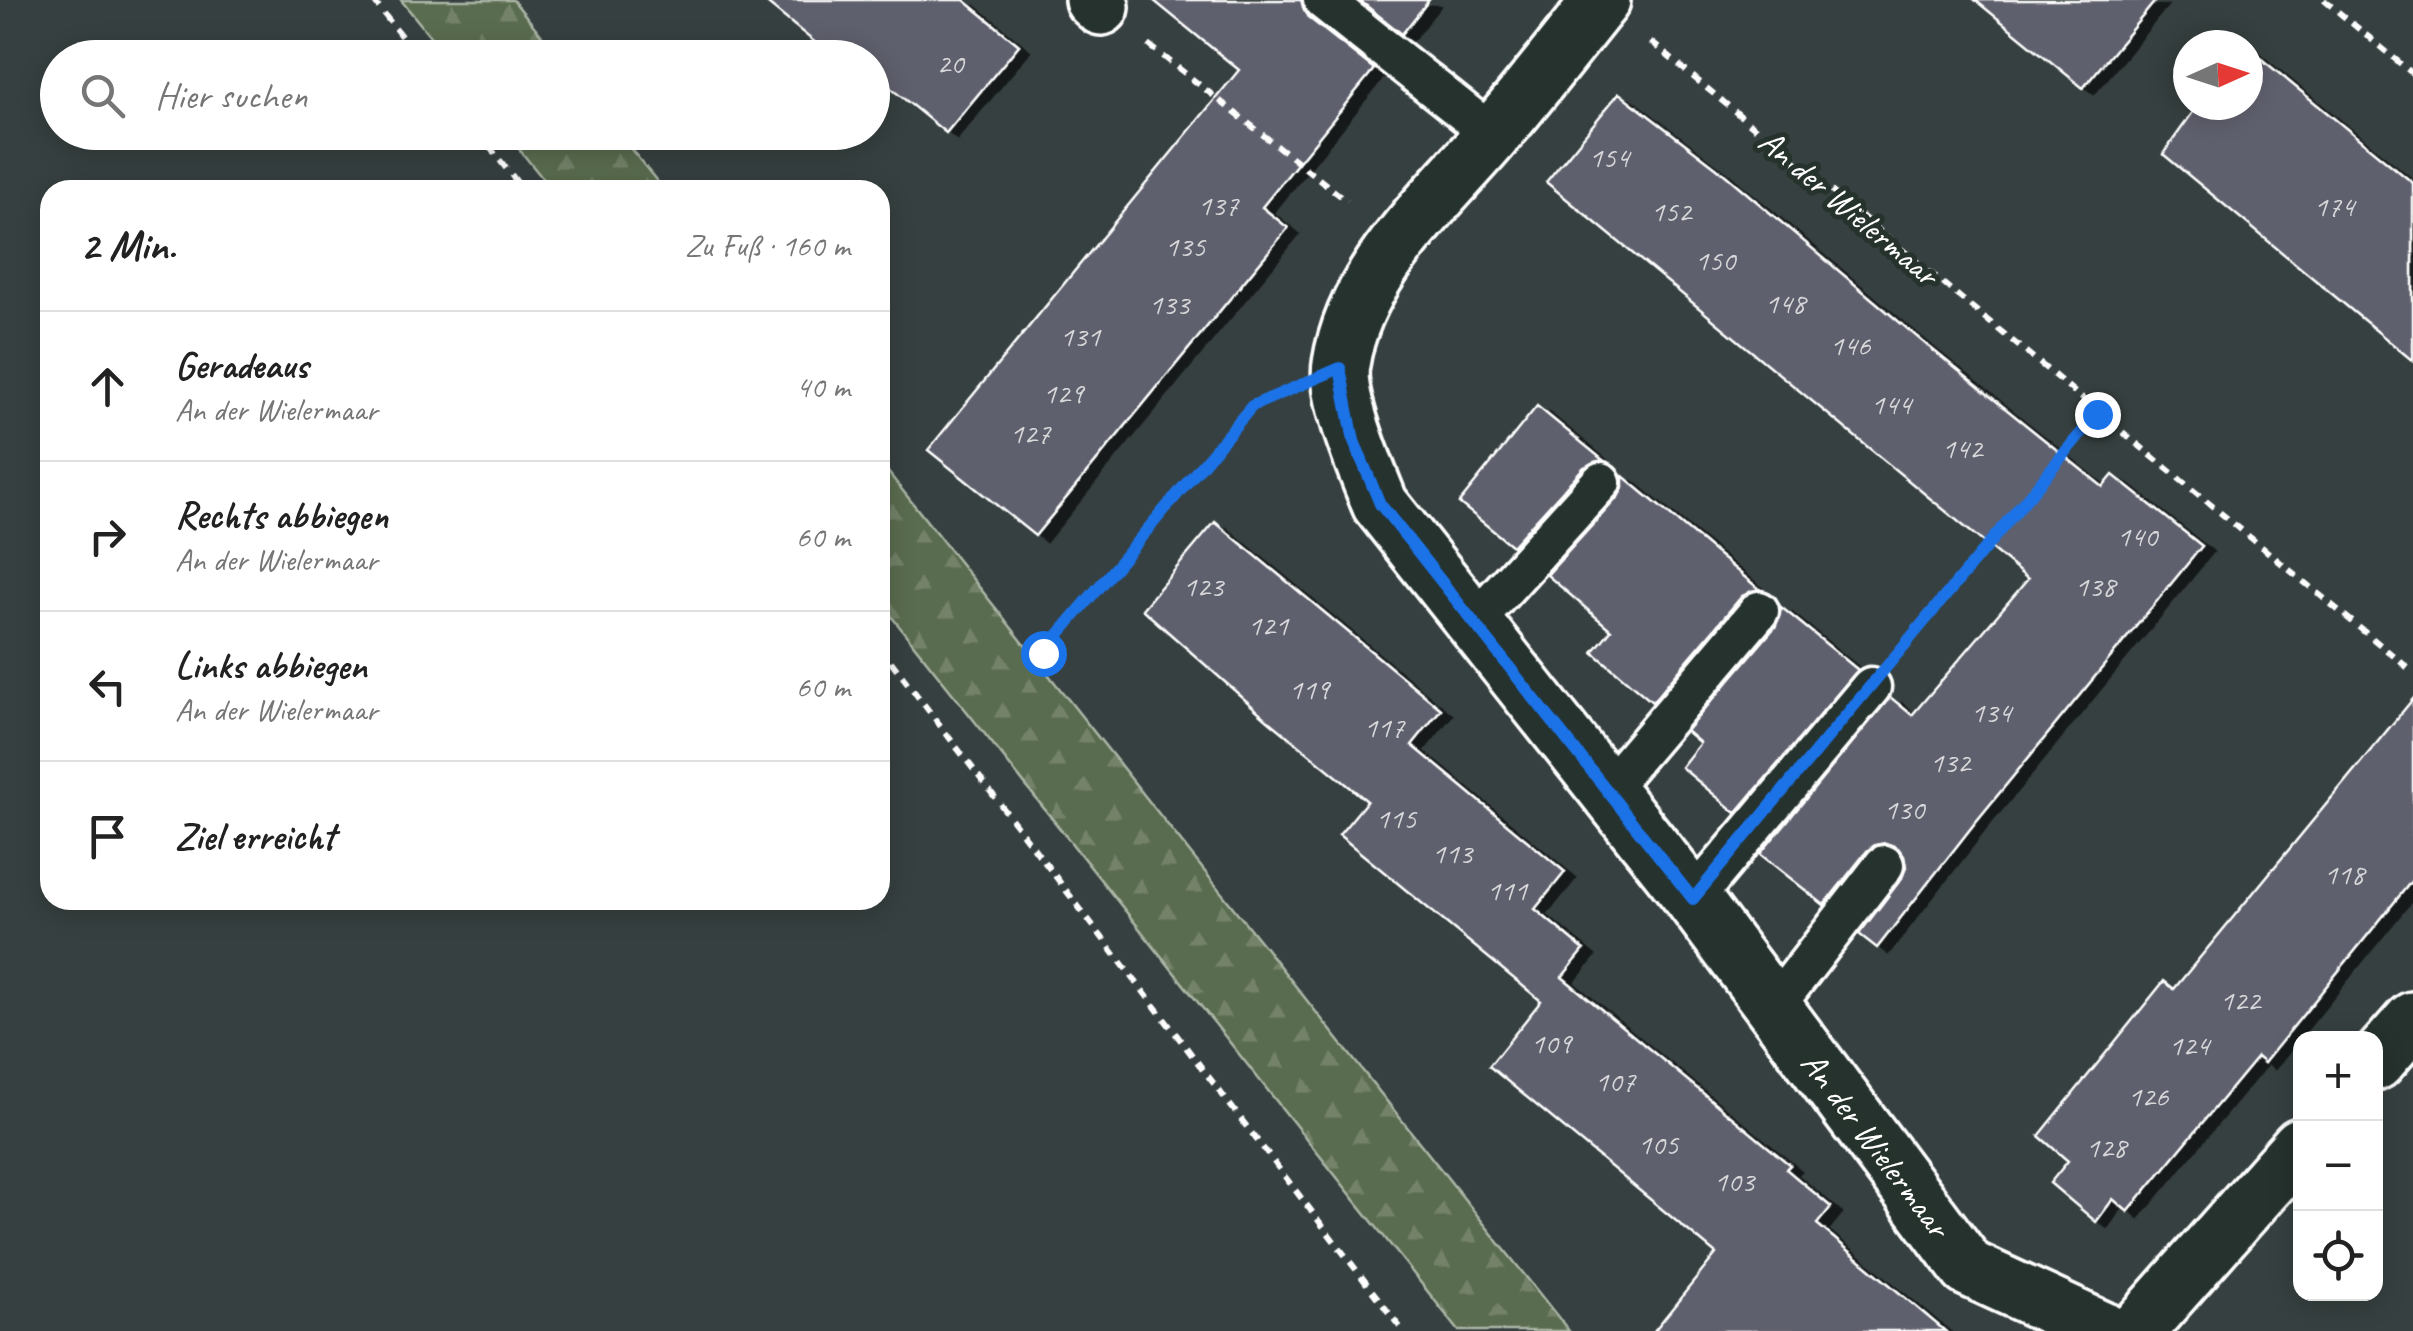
<!DOCTYPE html>
<html lang="de">
<meta charset="utf-8">
<style>
:root{--surface:#fff;--page:#f6f6f6;--text:#222;--muted:#767676;--line:#e0e0e0}
body{margin:0;font-family:Caveat,sans-serif;background:var(--page);color:var(--text)}
.controls{position:absolute;right:30px;bottom:30px;display:grid;overflow:hidden;border-radius:20px;box-shadow:0 5px 25px #0003}
.controls button{width:90px;height:90px;display:grid;place-items:center;padding:0;border:0;border-bottom:2px solid var(--line);background:var(--surface);color:var(--text);font:50px sans-serif}
.compass{position:absolute;left:2173px;top:30px;width:90px;height:90px;border-radius:50%;background:var(--surface);box-shadow:0 5px 25px #0003;rotate:87deg}
.stop{position:absolute;width:30px;height:30px;margin:-22px;border:8px solid #1a73e8;border-radius:50%;background:#fff}
.stop.end{background:#1a73e8;border-color:#fff;box-shadow:0 2px 10px #0008}
.list{margin:0;padding:0;list-style:none}
h2{display:flex;justify-content:space-between;align-items:center;height:130px;margin:0;padding:0 40px;font-size:42px}
h2 small{font-size:32px;font-weight:400;color:var(--muted)}
.list li{display:grid;grid-template-columns:65px 1fr auto;gap:30px;align-items:center;box-sizing:border-box;height:150px;padding:0 40px;border-top:2px solid var(--line)}
.list b{display:block;font-size:38px;white-space:nowrap}
.list p{margin:0;font-size:32px;white-space:nowrap;color:var(--muted)}
.list em{font-size:32px;font-style:normal;color:var(--muted)}
.icon{flex:none;width:55px;height:55px;fill:none;stroke:currentColor;stroke-width:2;stroke-linecap:round;stroke-linejoin:round}
.map{position:relative;flex:none;width:2413px;height:1331px;overflow:hidden}
.search{position:absolute;background:var(--surface);box-shadow:0 5px 25px #0003;left:40px;top:40px;width:850px;height:110px;display:flex;align-items:center;gap:25px;box-sizing:border-box;padding:0 35px;border-radius:55px;color:var(--muted);font-size:38px}
.panel{position:absolute;background:var(--surface);box-shadow:0 5px 25px #0003;left:40px;top:180px;width:850px;height:730px;border-radius:30px}
.map>svg:first-child{display:block}
</style>
<div class="map">
<svg width="2413" height="1331" viewBox="0 0 2413 1331">
<defs>
<pattern id="forest-firs" width="22" height="20" patternUnits="userSpaceOnUse" patternTransform="scale(2.5)"><rect width="22" height="20" fill="#5a6c4f"/><path d="M5 1l3.5 6h-7zM16 11l3.5 6h-7z" fill="#738269"/></pattern>
<filter id="shadow"><feDropShadow dx="11" dy="6" stdDeviation="0" flood-color="#0009"/></filter>
</defs>
<rect width="100%" height="100%" fill="#374040"/>
<filter id="ink" filterUnits="userSpaceOnUse"><feTurbulence type="fractalNoise" baseFrequency=".01" numOctaves="2"/><feDisplacementMap in="SourceGraphic" scale="20" xChannelSelector="R" yChannelSelector="G"/><feConvolveMatrix kernelMatrix="1 2 1 2 8 2 1 2 1" color-interpolation-filters="sRGB"/></filter>
<g filter="url(#ink)">
<!-- forest -->
<path fill="url(#forest-firs)" stroke="#acb6a7" stroke-width="2.5" d="M401,0h112l46,57h-112z
M506,133h112l46,57h-112z
M880,462l689,869h-110l-579,-729z"/>
<!-- building -->
<path fill="#5f606d" stroke="#fff" stroke-width="2.5" filter="url(#shadow)" d="M763,0h201l55,45 -73,88 -74,-60v-15h-38z
M1153,0h148l8,18 65,51 -112,138 26,21 -253,308 -107,-86 311,-380z
M1359,0h70l-27,34z
M1975,0h181l-73,88z
M2248,48l165,135v178l-250,-207 35,-49h50z
M1619,93l98,75 206,174 180,145 10,-12 89,71 -228,278 -97,124 -18,-14 43,-56 4,-11 -2,-11 -6,-8 -12,-5 -11,2 -8,6 -43,54 -64,-51 130,-157 22,18 116,-136 -482,-397z
M1537,406l66,54 -19,7 -72,79 -53,-43z
M1623,476l136,113 -17,7 -90,106 -59,-50 18,-22 -64,-55 71,-78 5,-9z
M1215,522l226,187 -29,36 153,127 -30,37 49,41 -22,27 228,188 -4,4 45,38 -14,17 128,107h-291l62,-77 -227,-188 52,-65 -202,-166 28,-34 -99,-81 -126,-111z
M1781,607l77,63 -122,143 -55,-46 19,-24 -14,-12 90,-105z
M2413,699v180l-149,184 -7,-6 -129,155 -15,-13 -17,23 -46,-39 18,-22 -29,-25 125,-155 10,8z"/>
<g fill="none" stroke-linecap="round" stroke-linejoin="round">
<defs>
<path id="service" d="M1323,0l170,135
M1474,622l127,-140
M1607,790l152,-179
M1693,899l178,-212
M1774,1007l110,-142"/>
<path id="minor" d="M1093,0l8,7
M1602,0c-37,46 -73,93 -111,137 -58,68 -136,135 -150,227 -6,34 26,107 39,140l313,395 275,369 137,63
M2376,1062l37,-42
M2136,1331l164,-185"/>
</defs>
<!-- service casing -->
<use href="#service" stroke="#fff" stroke-width="45"/>
<!-- minor casing -->
<use href="#minor" stroke="#fff" stroke-width="62"/>
<!-- path -->
<path stroke="#fff" stroke-width="6" stroke-dasharray="10 8" stroke-linecap="butt" d="M373,0l45,58
M2324,0l89,74
M1651,42l762,630
M1149,45l198,156
M478,132l45,58
M880,647l523,684
M1904,647l193,-234
M1043,653l208,-247 28,-12"/>
<!-- service -->
<use href="#service" stroke="#26332d" stroke-width="38"/>
<!-- minor -->
<use href="#minor" stroke="#26332d" stroke-width="55"/>
</g>
</g>
<g fill="none" stroke-linecap="round" stroke-linejoin="round" filter="url(#ink)">
<!-- route -->
<path stroke="#1a73e8" stroke-width="12" d="M1043,653l209,-247 88,-38 14,73 26,63 313,395 404,-485"/>
</g>
<g text-anchor="middle" stroke-width="10" stroke-linejoin="round" paint-order="stroke">
<!-- number labels -->
<g font-size="30" fill="#d7d7da">
<text x="950" y="73">20</text>
<text x="1609" y="167">154</text>
<text x="1218" y="215">137</text>
<text x="2334" y="216">174</text>
<text x="1671" y="221">152</text>
<text x="1185" y="256">135</text>
<text x="1715" y="270">150</text>
<text x="1785" y="313">148</text>
<text x="1169" y="314">133</text>
<text x="1080" y="346">131</text>
<text x="1850" y="355">146</text>
<text x="1063" y="403">129</text>
<text x="1891" y="414">144</text>
<text x="1030" y="443">127</text>
<text x="1962" y="458">142</text>
<text x="2137" y="546">140</text>
<text x="1203" y="596">123</text>
<text x="2095" y="596">138</text>
<text x="1268" y="635">121</text>
<text x="1309" y="699">119</text>
<text x="1991" y="722">134</text>
<text x="1384" y="737">117</text>
<text x="1950" y="772">132</text>
<text x="1904" y="819">130</text>
<text x="1396" y="828">115</text>
<text x="1452" y="863">113</text>
<text x="2344" y="884">118</text>
<text x="1507" y="900">111</text>
<text x="2240" y="1010">122</text>
<text x="1551" y="1053">109</text>
<text x="2189" y="1055">124</text>
<text x="1615" y="1091">107</text>
<text x="2148" y="1106">126</text>
<text x="1658" y="1154">105</text>
<text x="2106" y="1157">128</text>
<text x="1734" y="1191">103</text>
</g>
<!-- street labels -->
<g font-size="35" fill="#fff" stroke="#26332d">
<text transform="translate(1849 207) rotate(40)" y="12">An der Wielermaar</text>
<text transform="translate(1876 1144) rotate(53)" y="12">An der Wielermaar</text>
</g>
</g>
</svg>
<div class="controls">
<button>+</button>
<button>−</button>
<button><svg class="icon" aria-label="locate" viewBox="0 0 24 24"><circle cx="12" cy="12" r="6"/><path d="M12 2v4M12 18v4M2 12h4M18 12h4"/></svg></button>
</div>
<svg class="compass" viewBox="-18 -18 36 36"><path d="M0-13l5 13h-10z" fill="#e53935"/><path d="M0 13l5-13h-10z" fill="#767676"/></svg>
<div class="stop" style="left:1043px;top:653px"></div>
<div class="stop end" style="left:2097px;top:414px"></div>
<div class="search"><svg class="icon" aria-label="search" viewBox="0 0 24 24"><circle cx="10" cy="10" r="6"/><path d="M15 15l6 6"/></svg>Hier suchen</div>
<section class="panel">
<h2>2 Min.<small>Zu Fuß · 160 m</small></h2>
<ul class="list">
<li><svg class="icon" aria-label="ahead" viewBox="0 0 24 24"><path d="M12 20V5M6 11l6-6 6 6"/></svg><div><b>Geradeaus</b><p>An der Wielermaar</p></div><em>40 m</em></li>
<li><svg class="icon" aria-label="right" viewBox="0 0 24 24"><path d="M7 20v-9h11M14 6l5 5-5 5"/></svg><div><b>Rechts abbiegen</b><p>An der Wielermaar</p></div><em>60 m</em></li>
<li><svg class="icon" aria-label="left" viewBox="0 0 24 24"><path d="M17 20v-9H6M10 6l-5 5 5 5"/></svg><div><b>Links abbiegen</b><p>An der Wielermaar</p></div><em>60 m</em></li>
<li><svg class="icon" aria-label="arrive" viewBox="0 0 24 24"><path d="M6 21V4h12l-3 4 3 4H6"/></svg><div><b>Ziel erreicht</b></div></li>
</ul>
</section>
</div>
